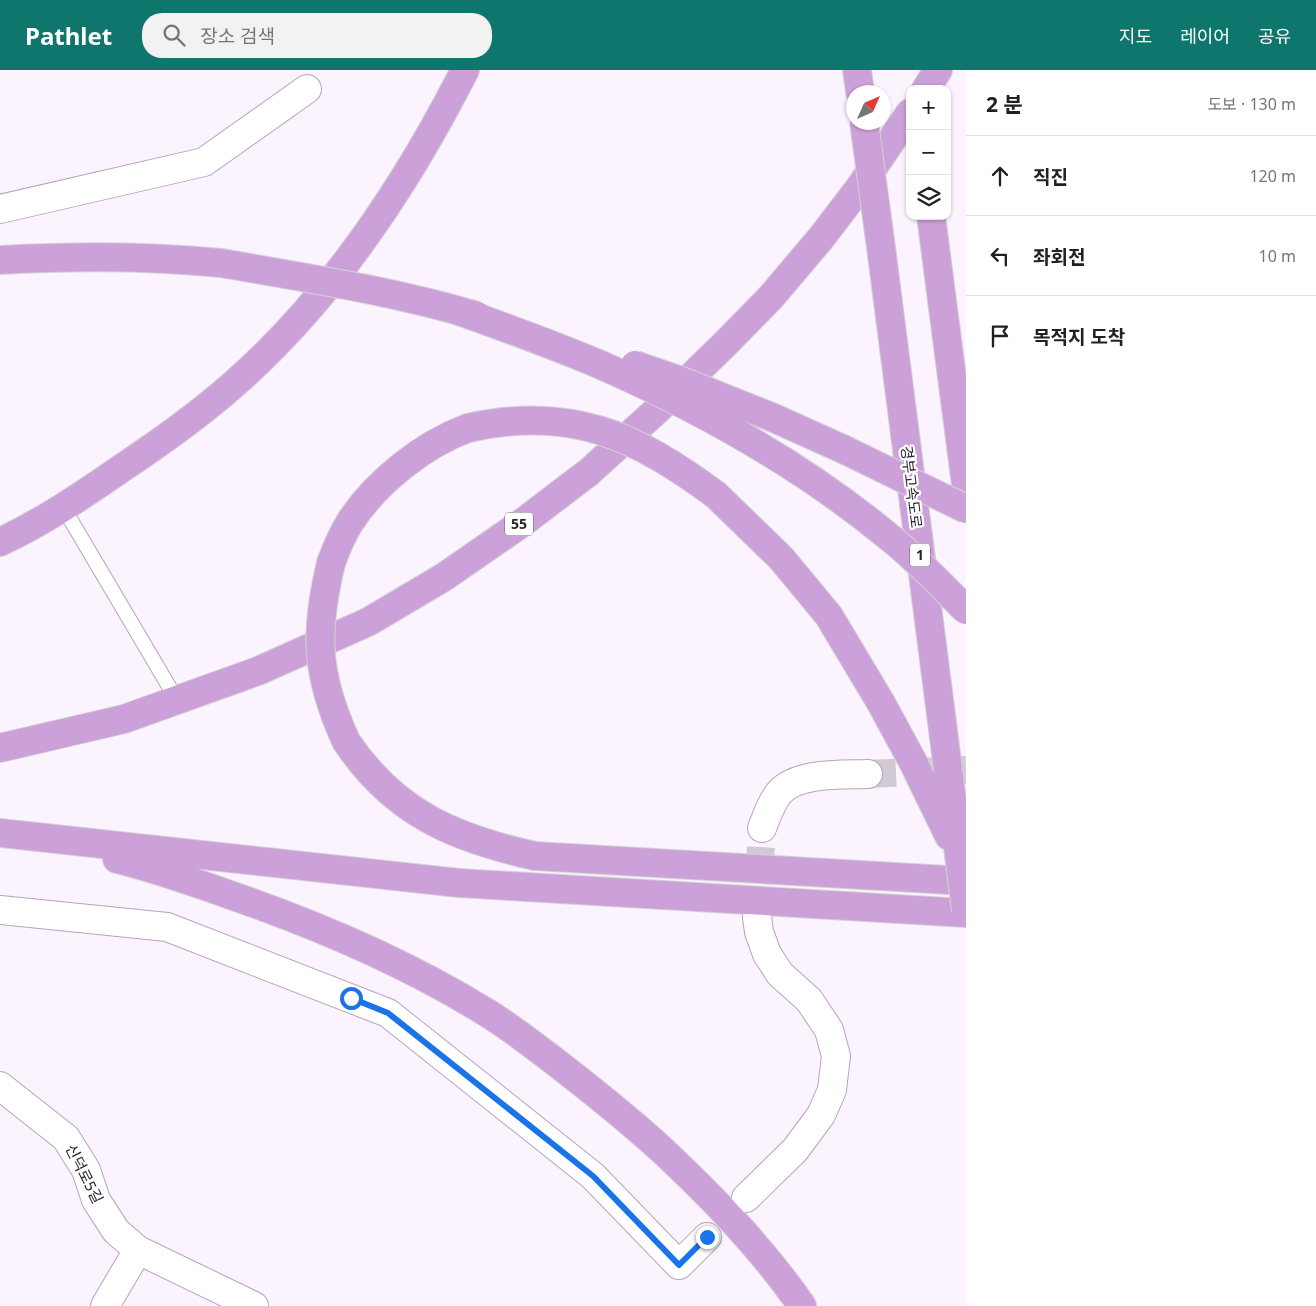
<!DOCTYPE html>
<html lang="ko">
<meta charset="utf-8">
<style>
:root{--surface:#fff;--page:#f2f2f2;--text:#202124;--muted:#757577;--line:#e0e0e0;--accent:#0f766e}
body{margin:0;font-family:"Noto Sans","Noto Sans KR",sans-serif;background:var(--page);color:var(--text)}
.controls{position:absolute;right:15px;top:15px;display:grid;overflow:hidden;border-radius:10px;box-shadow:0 1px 4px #0004}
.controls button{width:45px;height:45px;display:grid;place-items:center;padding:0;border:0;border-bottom:1px solid var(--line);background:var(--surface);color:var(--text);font:25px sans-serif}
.compass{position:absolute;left:846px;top:15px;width:45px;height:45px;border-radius:50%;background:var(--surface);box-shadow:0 1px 4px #0004;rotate:45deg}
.stop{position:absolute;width:15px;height:15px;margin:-11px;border:4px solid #1a73e8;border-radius:50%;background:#fff}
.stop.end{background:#1a73e8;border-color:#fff;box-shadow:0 1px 5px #0008}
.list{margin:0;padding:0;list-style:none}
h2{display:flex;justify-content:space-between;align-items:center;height:65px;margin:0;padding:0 20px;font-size:21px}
h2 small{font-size:16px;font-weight:400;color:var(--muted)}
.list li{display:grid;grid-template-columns:32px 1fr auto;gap:15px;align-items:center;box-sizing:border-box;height:80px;padding:0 20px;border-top:1px solid var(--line)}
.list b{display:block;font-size:19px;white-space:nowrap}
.list em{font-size:16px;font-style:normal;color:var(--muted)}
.icon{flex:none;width:28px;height:28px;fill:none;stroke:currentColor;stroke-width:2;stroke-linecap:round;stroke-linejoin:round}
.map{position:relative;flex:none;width:966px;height:1236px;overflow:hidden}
header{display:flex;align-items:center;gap:30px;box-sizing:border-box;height:70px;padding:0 25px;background:var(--accent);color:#fff}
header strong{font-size:24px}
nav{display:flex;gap:28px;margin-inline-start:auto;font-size:18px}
.search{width:350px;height:45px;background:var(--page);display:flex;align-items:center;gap:12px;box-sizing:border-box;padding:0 18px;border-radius:20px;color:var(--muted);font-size:19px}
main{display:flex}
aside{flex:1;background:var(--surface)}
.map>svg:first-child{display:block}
</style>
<header>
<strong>Pathlet</strong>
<div class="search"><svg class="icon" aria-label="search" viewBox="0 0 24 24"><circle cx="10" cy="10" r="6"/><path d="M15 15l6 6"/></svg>장소 검색</div>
<nav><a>지도</a><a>레이어</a><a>공유</a></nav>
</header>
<main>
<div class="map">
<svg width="966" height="1236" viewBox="0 0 966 1236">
<rect width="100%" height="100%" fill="#fbf3fd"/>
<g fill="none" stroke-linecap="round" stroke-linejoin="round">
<!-- minor-tunnel -->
<path stroke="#d1c9d3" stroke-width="28" stroke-dasharray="28 14" stroke-linecap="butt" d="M868,704l98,-4
M757,847l5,-89"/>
<defs>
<path id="service" d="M63,437l114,193"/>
<path id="minor" d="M0,139l204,-47 103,-73
M762,758c5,-12 9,-25 17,-35 18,-21 63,-18 89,-19
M0,840l167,17 221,86 205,163 86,89 28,-28
M0,1016l66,52 20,32 10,30 20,31 22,19 116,56
M746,1128l49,-48 26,-35 11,-25 4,-34 -7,-26 -20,-30 -29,-26 -13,-20 -8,-22 -2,-15
M105,1236l33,-56"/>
<path id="motorway" d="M857,0l3,22
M926,19l12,-19
M931,146l35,269
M882,185l77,600
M0,190c74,-4 148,-4 221,3
M774,348l71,32
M716,425l65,63 48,58 52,87 32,59 36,74
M0,472c43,-20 83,-47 122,-74 39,-26 77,-53 112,-84 98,-86 172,-198 231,-314
M331,493c5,-14 11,-28 19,-41 26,-40 74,-78 118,-94
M346,671c48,72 108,97 189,115l431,25
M0,678l124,-29 134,-48 110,-49 76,-45 78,-54 67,-51 67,-61 70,-68 45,-46 50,-59 39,-51 50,-74
M0,763l459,50 507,30
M117,789c40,10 80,24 119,38 86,30 170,66 248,114 22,13 44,30 65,46 39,30 77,60 113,93 51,48 100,98 140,156"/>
</defs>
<!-- service casing -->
<use href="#service" stroke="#b6a4bb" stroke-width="16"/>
<!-- minor casing -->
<use href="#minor" stroke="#b6a4bb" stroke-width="30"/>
<!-- motorway casing -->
<use href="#motorway" stroke="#d4d3d5" stroke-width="30"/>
<!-- service -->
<use href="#service" stroke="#fff" stroke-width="14"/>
<!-- minor -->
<use href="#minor" stroke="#fff" stroke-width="28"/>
<!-- motorway -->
<use href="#motorway" stroke="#cca0d8" stroke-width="28"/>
<defs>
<path id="motorway-bridge" d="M864,52l18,133
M221,193c86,15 172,28 256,53
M459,241c48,17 95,34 142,54 102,45 202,101 288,172 28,22 52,48 77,73
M635,295l49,17 90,36
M468,358c102,-23 167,7 248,67
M845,380l121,59
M331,493c-17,71 -15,112 15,178
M959,785l7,55"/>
</defs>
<!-- motorway-bridge casing -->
<use href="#motorway-bridge" stroke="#d4d3d5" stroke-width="30" stroke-linecap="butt"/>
<!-- motorway-bridge -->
<use href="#motorway-bridge" stroke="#cca0d8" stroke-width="28"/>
</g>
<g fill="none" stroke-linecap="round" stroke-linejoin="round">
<!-- route -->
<path stroke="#1a73e8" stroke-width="6" d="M351,928l37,15 205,163 86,89 28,-28"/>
</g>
<g text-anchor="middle" stroke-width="4.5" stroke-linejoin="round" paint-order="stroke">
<!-- shield labels -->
<g fill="#fff" stroke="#6a656b" stroke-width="1">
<rect x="505" y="442.5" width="28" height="23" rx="4"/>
<rect x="910" y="473.5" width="20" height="23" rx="4"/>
</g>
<g font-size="14" font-weight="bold" fill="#2a232c">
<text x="519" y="459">55</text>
<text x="920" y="490">1</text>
</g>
<!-- street labels -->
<g font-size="15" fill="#2a232c" stroke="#fff">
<text transform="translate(911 417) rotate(83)" y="5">경부고속도로</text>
<text transform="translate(84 1104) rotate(63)" y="5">신덕로5길</text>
</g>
</g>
</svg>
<div class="controls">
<button>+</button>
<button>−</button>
<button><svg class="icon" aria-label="layers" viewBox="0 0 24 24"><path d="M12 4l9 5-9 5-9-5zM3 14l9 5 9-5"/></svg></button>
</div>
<svg class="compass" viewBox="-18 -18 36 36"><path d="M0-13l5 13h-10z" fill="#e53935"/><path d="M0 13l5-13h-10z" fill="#757577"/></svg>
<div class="stop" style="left:351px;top:928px"></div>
<div class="stop end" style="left:707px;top:1167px"></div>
</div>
<aside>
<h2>2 분<small>도보 · 130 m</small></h2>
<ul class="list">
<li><svg class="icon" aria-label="ahead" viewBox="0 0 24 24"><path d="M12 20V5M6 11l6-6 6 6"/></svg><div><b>직진</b></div><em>120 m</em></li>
<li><svg class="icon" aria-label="left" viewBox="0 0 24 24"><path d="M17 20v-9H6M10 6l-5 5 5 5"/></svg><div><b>좌회전</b></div><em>10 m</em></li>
<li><svg class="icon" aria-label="arrive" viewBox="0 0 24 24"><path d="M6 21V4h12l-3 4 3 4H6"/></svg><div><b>목적지 도착</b></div></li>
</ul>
</aside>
</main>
